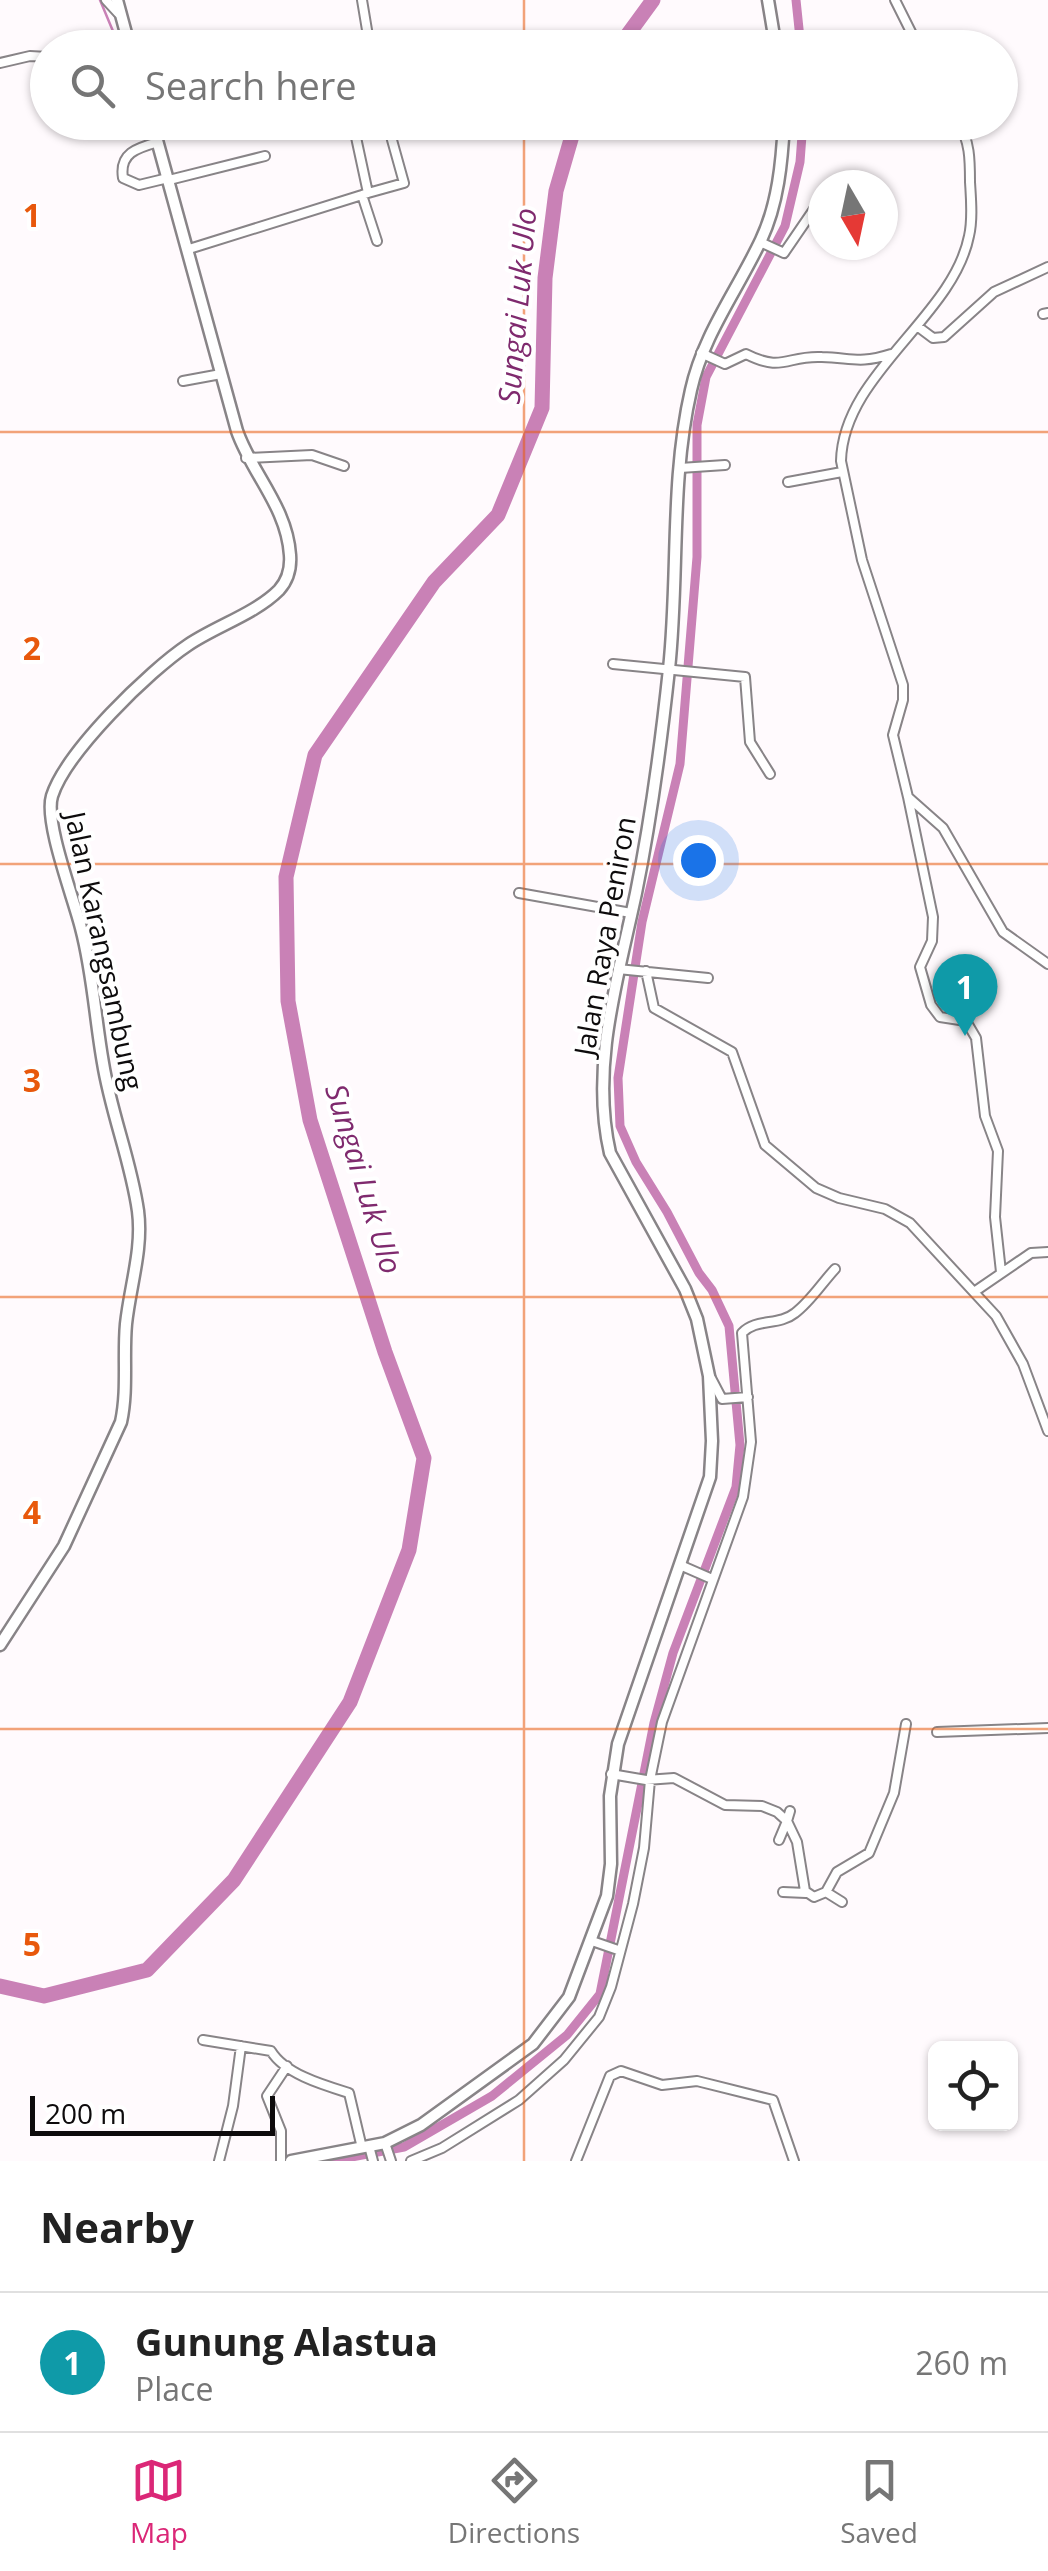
<!DOCTYPE html>
<style>
:root{--surface:#fff;--page:#f6f6f6;--text:#222;--muted:#767676;--line:#e0e0e0;--accent:#db2777}
body{margin:0;font-family:"Open Sans",sans-serif;background:var(--page);color:var(--text)}
.controls{position:absolute;right:30px;bottom:30px;display:grid;overflow:hidden;border-radius:15px;box-shadow:0 2px 8px #0004}
.controls button{width:90px;height:90px;display:grid;place-items:center;padding:0;border:0;border-bottom:2px solid var(--line);background:var(--surface);color:var(--text);font:50px sans-serif}
.compass{position:absolute;left:808px;top:170px;width:90px;height:90px;border-radius:50%;background:var(--surface);box-shadow:0 2px 8px #0004;rotate:171deg}
.scale{position:absolute;left:30px;bottom:25px;width:245px;box-sizing:border-box;padding-left:10px;border:5px solid #0d0b0c;border-top:0;font-size:28px;line-height:35px;white-space:nowrap;color:#0d0b0c;-webkit-text-stroke:8px #fff;paint-order:stroke}
.you{position:absolute;left:698px;top:860px;width:35px;height:35px;margin:-25px;border:8px solid #fff;border-radius:50%;background:#1a73e8;box-shadow:0 0 0 15px #1a73e833}
.badge{display:grid;place-items:center;width:65px;height:65px;border-radius:50%;background:var(--accent);color:#fff;font-size:32px;font-weight:700}
.pin{position:absolute;translate:-50% -82px;filter:drop-shadow(0 2px 5px #0008)}
.pin::after{content:'';position:absolute;top:52px;width:35px;height:30px;background:inherit;clip-path:polygon(0 0,100% 0,50% 100%)}
.list{margin:0;padding:0;list-style:none}
h2{display:flex;justify-content:space-between;align-items:center;height:130px;margin:0;padding:0 40px;font-size:42px}
h2 small{font-size:32px;font-weight:400;color:var(--muted)}
.list li{display:grid;grid-template-columns:65px 1fr auto;gap:30px;align-items:center;box-sizing:border-box;height:140px;padding:0 40px;border-top:2px solid var(--line)}
.list b{display:block;font-size:38px;white-space:nowrap}
.list p{margin:0;font-size:32px;white-space:nowrap;color:var(--muted)}
.list em{font-size:32px;font-style:normal;color:var(--muted)}
.icon{flex:none;width:55px;height:55px;fill:none;stroke:currentColor;stroke-width:2;stroke-linecap:round;stroke-linejoin:round}
.map{position:relative;flex:none;width:1048px;height:2161px;overflow:hidden}
.search{position:absolute;background:var(--surface);box-shadow:0 2px 8px #0004;left:30px;right:30px;top:30px;height:110px;display:flex;align-items:center;gap:25px;box-sizing:border-box;padding:0 35px;border-radius:55px;color:var(--muted);font-size:38px}
.sheet{height:270px;background:var(--surface)}
nav{display:flex;justify-content:space-around;align-items:center;box-sizing:border-box;height:140px;border-top:2px solid var(--line);background:var(--surface);font-size:28px;color:var(--muted)}
nav a{display:grid;justify-items:center;gap:5px}
nav .on{color:var(--accent)}
.map>svg:first-child{display:block}
</style>
<div class="map">
<svg width="1048" height="2161" viewBox="0 0 1048 2161">
<rect width="100%" height="100%" fill="#fffafd"/>
<g fill="none" stroke-linecap="round" stroke-linejoin="round">
<!-- stream -->
<path stroke="#c981b6" stroke-width="2.5" d="M100,0l20,48"/>
<!-- canal -->
<path stroke="#c981b6" stroke-width="9" d="M796,0l5,48
M331,2161l73,-14 88,-51 75,-61 33,-41 54,-271 19,-70 63,-166 4,-42 -11,-119 -17,-36 -13,-17 -32,-61 -31,-50 -16,-36 -2,-48 24,-156 38,-158 17,-207v-132l9,-48 79,-151 15,-64 3,-40"/>
<!-- river -->
<path stroke="#c981b6" stroke-width="15" d="M618,48l35,-48
M0,1986l44,10 103,-26 87,-90 116,-178 59,-152 15,-92 -39,-106 -75,-232 -22,-119 -2,-124 29,-122 119,-173 64,-67 44,-107 3,-130 11,-87 20,-69"/>
<defs>
<path id="street" d="M106,0l12,13
M362,0l8,48
M895,0l24,48
M0,63l30,-7 18,1
M361,122l-7,6 14,65 -6,2 15,46
M958,122c12,19 12,38 12,60 1,17 3,37 -1,54 -16,81 -126,138 -128,225l21,99 41,125v15l-10,35 15,62 35,31 60,104 45,32
M158,142c-21,6 -39,11 -35,36l16,7 29,-7
M169,180l96,-24
M867,185l4,-3
M368,193l36,-10 -17,-61
M760,242l24,11 39,-57
M189,249l173,-54
M1043,314l5,-1
M917,326l16,12 11,-1 50,-45 54,-25
M701,353l24,11 21,-10c37,19 41,1 76,3 31,1 37,7 69,-3
M183,381l38,-7
M246,458l66,-3 32,11
M680,468l45,-3
M788,482l54,-10
M613,664l132,13 5,65 20,32
M908,797l25,120 -1,24 -12,26 11,38 9,12 26,4 10,17 9,78 13,35 -3,66 6,55
M519,893l112,20
M618,969l90,9
M646,971l8,37 78,44 33,93 51,43 23,10 46,11 25,14 86,93 27,48 25,67
M974,1292l57,-39 17,-1
M711,1378l11,21 26,-2
M680,1565l32,14
M937,1732l111,-4
M611,1774l35,6 28,-2 51,27 37,1 15,6 10,9 3,-10
M779,1840l8,-19 10,21 8,49 9,6 12,-5 11,-20 32,-19 25,-60 12,-69
M783,1892l23,1
M826,1892l16,10
M592,1941l26,9
M203,2040l68,11c14,23 52,34 78,42l13,55
M385,2143l6,18
M369,2146l4,15
M219,2161l14,-55 8,-60
M281,2161v-30l-14,-35 20,-30
M411,2161l31,-13 77,-48 45,-40 35,-43 12,-30 22,-83 11,-56 6,-68 12,-58 81,-225 8,-55 -9,-109c14,-15 37,-7 53,-20 15,-11 27,-30 40,-44
M576,2161l34,-85 11,-5 41,14 35,-4 76,19 21,61"/>
<path id="secondary" d="M117,0l13,48
M768,0l8,48
M0,1645l64,-99 57,-124c7,-32 2,-66 5,-98 4,-38 17,-75 12,-113 -7,-50 -27,-98 -35,-148 -8,-45 -10,-90 -22,-135 -7,-29 -37,-106 -29,-132 14,-44 97,-125 136,-151 28,-19 67,-31 91,-55 9,-10 12,-22 11,-35 -3,-48 -38,-81 -53,-124l-85,-309
M291,2161l94,-18 36,-18 112,-81 36,-47 38,-101 4,-32 -1,-68 8,-52 92,-267 2,-36 -3,-65 -12,-57 -12,-30 -75,-136c-20,-87 8,-175 26,-260 15,-74 25,-149 33,-224 10,-92 1,-188 22,-279 12,-55 46,-99 70,-150 17,-36 21,-78 23,-118"/>
</defs>
<!-- street casing -->
<use href="#street" stroke="#888487" stroke-width="12"/>
<!-- secondary casing -->
<use href="#secondary" stroke="#888487" stroke-width="15"/>
<!-- street -->
<use href="#street" stroke="#fff" stroke-width="8"/>
<!-- secondary -->
<use href="#secondary" stroke="#fff" stroke-width="10"/>
</g>
<!-- grid -->
<path fill="none" stroke="#e8590c" stroke-width="2.5" stroke-opacity="0.55" d="M524,0v48M524,122v2039M0,432h1048M0,864h1048M0,1297h1048M0,1729h1048"/>
<g text-anchor="middle" stroke-width="8" stroke-linejoin="round" paint-order="stroke">
<!-- street labels -->
<g font-size="28" fill="#0d0b0c" stroke="#fff">
<text transform="translate(605 936) rotate(-80)" y="10">Jalan Raya Peniron</text>
<text transform="translate(104 951) rotate(78)" y="10">Jalan Karangsambung</text>
</g>
<!-- water labels -->
<g font-size="30" font-style="italic" fill="#7f2a6e" stroke="#fff">
<text transform="translate(518 306) rotate(-85)" y="10">Sungai Luk Ulo</text>
<text transform="translate(363 1179) rotate(73)" y="10">Sungai Luk Ulo</text>
</g>
</g>
<g font-size="32" text-anchor="middle" font-weight="bold" fill="#e8590c" stroke="#fff" stroke-width="8" stroke-linejoin="round" paint-order="stroke">
<text x="32" y="227">1</text>
<text x="32" y="660">2</text>
<text x="32" y="1092">3</text>
<text x="32" y="1524">4</text>
<text x="32" y="1956">5</text>
</g>
</svg>
<div class="controls">
<button><svg class="icon" aria-label="locate" viewBox="0 0 24 24"><circle cx="12" cy="12" r="6"/><path d="M12 2v4M12 18v4M2 12h4M18 12h4"/></svg></button>
</div>
<svg class="compass" viewBox="-18 -18 36 36"><path d="M0-13l5 13h-10z" fill="#e53935"/><path d="M0 13l5-13h-10z" fill="#767676"/></svg>
<div class="scale">200 m</div>
<div class="you"></div>
<div class="pin badge" style="left:965px;top:1036px;background:#0f9aa8">1</div>
<div class="search"><svg class="icon" aria-label="search" viewBox="0 0 24 24"><circle cx="10" cy="10" r="6"/><path d="M15 15l6 6"/></svg>Search here</div>
</div>
<section class="sheet">
<h2>Nearby<small></small></h2>
<ul class="list">
<li><span class="badge" style="background:#0f9aa8">1</span><div><b>Gunung Alastua</b><p>Place</p></div><em>260 m</em></li>
</ul>
</section>
<nav>
<a class="on"><svg class="icon" aria-label="map" viewBox="0 0 24 24"><path d="M3 6l6-2 6 2 6-2v14l-6 2-6-2-6 2zM9 4v14M15 6v14"/></svg>Map</a>
<a><svg class="icon" aria-label="directions" viewBox="0 0 24 24"><path d="M12 3l9 9-9 9-9-9zM9 14v-3h6M13 9l2 2-2 2"/></svg>Directions</a>
<a><svg class="icon" aria-label="saved" viewBox="0 0 24 24"><path d="M7 4h10v16l-5-4-5 4z"/></svg>Saved</a>
</nav>
